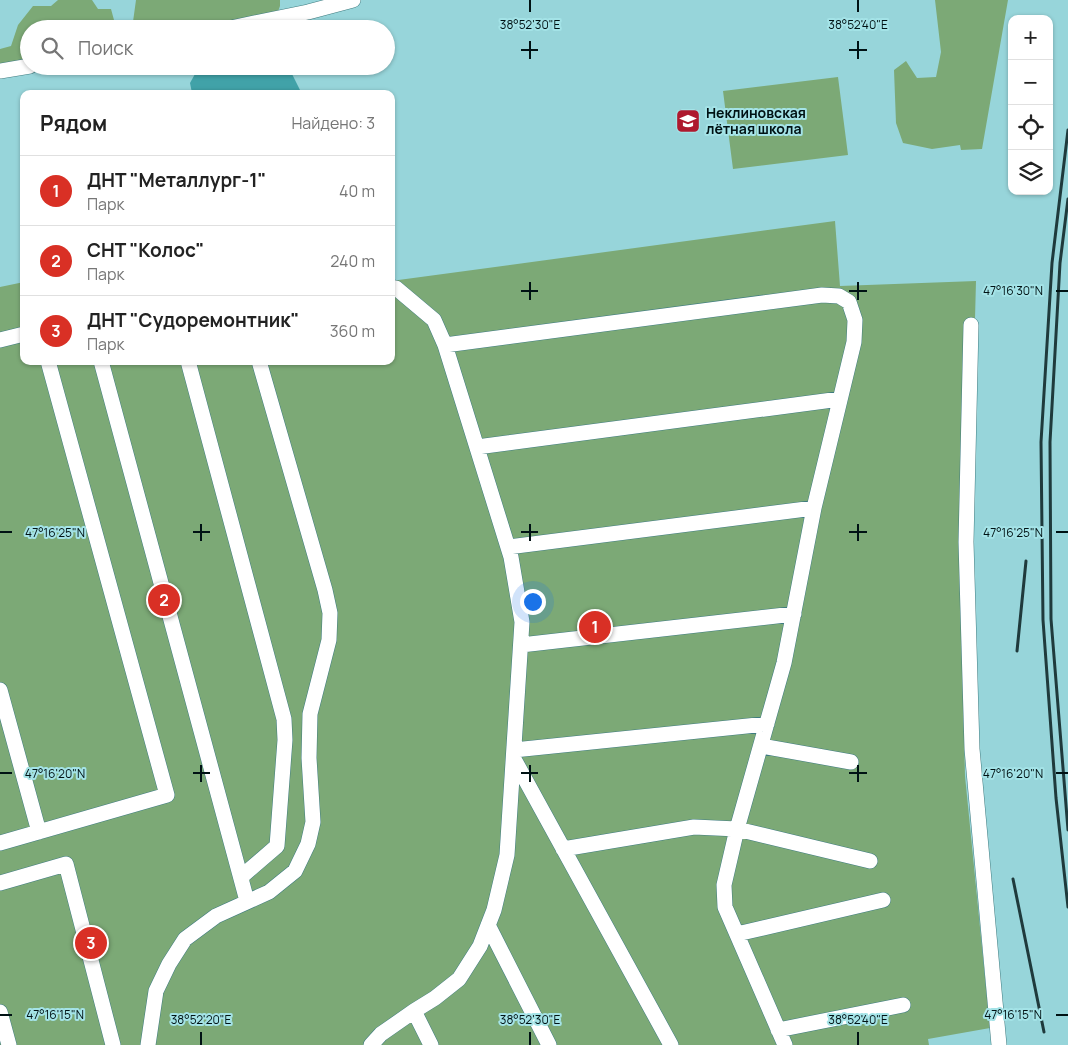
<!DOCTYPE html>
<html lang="ru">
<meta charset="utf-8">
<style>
:root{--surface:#fff;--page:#f6f6f6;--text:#222;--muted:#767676;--line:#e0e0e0;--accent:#d93025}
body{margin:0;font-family:Manrope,sans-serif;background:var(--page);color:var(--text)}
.controls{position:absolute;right:15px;top:15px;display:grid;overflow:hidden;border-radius:10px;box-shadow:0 1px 4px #0004}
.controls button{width:45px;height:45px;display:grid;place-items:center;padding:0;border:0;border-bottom:1px solid var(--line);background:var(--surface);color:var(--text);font:25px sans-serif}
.you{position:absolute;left:532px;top:601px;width:18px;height:18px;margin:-12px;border:4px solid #fff;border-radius:50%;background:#1a73e8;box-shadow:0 0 0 8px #1a73e833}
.badge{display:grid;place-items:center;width:32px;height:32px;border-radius:50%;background:var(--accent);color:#fff;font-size:16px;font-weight:700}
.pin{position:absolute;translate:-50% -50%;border:2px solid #fff;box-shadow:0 1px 5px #0006}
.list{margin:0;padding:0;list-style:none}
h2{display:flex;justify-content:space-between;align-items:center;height:65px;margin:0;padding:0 20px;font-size:21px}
h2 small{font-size:16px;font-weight:400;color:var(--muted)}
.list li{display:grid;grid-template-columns:32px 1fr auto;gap:15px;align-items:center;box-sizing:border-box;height:70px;padding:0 20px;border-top:1px solid var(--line)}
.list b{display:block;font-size:19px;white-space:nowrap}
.list p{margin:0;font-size:16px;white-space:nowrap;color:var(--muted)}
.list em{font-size:16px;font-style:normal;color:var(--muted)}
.icon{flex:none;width:28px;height:28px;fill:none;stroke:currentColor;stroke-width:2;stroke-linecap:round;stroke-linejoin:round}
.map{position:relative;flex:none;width:1068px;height:1045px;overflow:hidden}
.search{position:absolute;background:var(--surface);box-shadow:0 1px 4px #0004;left:20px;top:20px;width:375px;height:55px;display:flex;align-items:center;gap:12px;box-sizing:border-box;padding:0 18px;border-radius:28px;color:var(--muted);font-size:19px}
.panel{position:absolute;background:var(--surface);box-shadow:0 1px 4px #0004;left:20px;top:90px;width:375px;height:275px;border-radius:10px}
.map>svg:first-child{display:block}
</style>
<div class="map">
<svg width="1068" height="1045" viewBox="0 0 1068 1045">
<rect width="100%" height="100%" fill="#97d5da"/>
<!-- green -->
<path fill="#7ca976" d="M58,0h34l6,9h13l3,11 -2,9h-83v35l-29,5v-20l11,-3 7,-21 15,-19h18z
M136,0h144v6l-5,14 -43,9h-100z
M935,0h73l-26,149 -21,1 -1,-5 -28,4 -29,-6 -7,-20 -2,-53 12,-9 11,17 19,-1 5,-25z
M838,77l10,78 -115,14 -10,-78z
M835,221l5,65 136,-5 -1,38 -16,190 6,267 25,252 -62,11 1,6h-929v-758l24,-5v79h367v-80z"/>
<!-- water -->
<path fill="#41a2a8" d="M252,66h30l8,4 12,24h-109l-1,-1 -2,-10 5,-9 26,-2z"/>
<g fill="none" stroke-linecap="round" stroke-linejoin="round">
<defs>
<path id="minor" d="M226,29l82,-17 45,-12
M0,71l30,-5
M971,325l-5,217 6,207 27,296
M0,340l24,-6
M445,345l377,-50 17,1 10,6 6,18 -1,22 -40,166 -30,155 -47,166 -13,56 1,22 60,138
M101,361l146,540
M188,361l96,358 1,21 -8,106 -36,31
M477,447l363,-48
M508,547l306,-39
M521,645l273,-31
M0,690l39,142
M761,746l90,16
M514,750l253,-26
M514,759l157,286
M0,843l167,-48 -119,-434
M563,849l131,-22 43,2 133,32
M0,883l66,-19 47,181
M488,925l61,120
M737,934l146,-34
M414,1011l17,34
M0,1012l9,33
M778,1030l125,-25
M148,1045l8,-54 13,-27 16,-25 31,-23 53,-24 26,-21 13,-27 5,-22 -4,-64 1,-44 19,-74 1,-27 -5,-23 -66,-229
M371,1045l10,-11 33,-23 21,-13 24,-19 21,-33 14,-36 13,-55 15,-233 -11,-65 -66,-212 -11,-25 -38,-32 -5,-1"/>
</defs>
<!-- minor casing -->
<use href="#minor" stroke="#3f7c80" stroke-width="16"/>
<!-- minor -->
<use href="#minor" stroke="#fff" stroke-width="15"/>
<!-- rail -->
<path stroke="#1f3a3c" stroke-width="3" d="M1068,130l-16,133 -11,179 2,178 13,178 12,109
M1068,199l-8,64 -10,179 1,177 17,211
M1017,651l9,-90
M1013,879l31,153"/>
</g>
<!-- ticks -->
<path fill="none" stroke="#001214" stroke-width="2" d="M530,0v12M858,0v12M530,41v18M858,41v18M521,50h17M849,50h18M530,282v18M858,282v18M521,291h17M849,291h18M1056,291h12M201,524v17M530,524v17M858,524v17M0,532h12M193,532h17M521,532h17M849,532h18M1056,532h12M201,765v17M530,765v17M858,765v17M0,773h12M193,773h17M521,773h17M849,773h18M1056,773h12M0,1015h12M1056,1015h12M201,1032v13M530,1032v13M858,1032v13"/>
<!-- icons -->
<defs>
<symbol id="school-square" viewBox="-11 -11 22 22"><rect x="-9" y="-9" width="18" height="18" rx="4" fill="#ae192e" stroke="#a4e3e7"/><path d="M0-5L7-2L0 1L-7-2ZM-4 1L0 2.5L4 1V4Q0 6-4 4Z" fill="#fff"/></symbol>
</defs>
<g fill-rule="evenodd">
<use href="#school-square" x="674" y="107" width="28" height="28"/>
</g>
<g text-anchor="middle" stroke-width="4" stroke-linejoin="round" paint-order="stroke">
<!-- poi labels -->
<g font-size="14" font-weight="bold" fill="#001214" stroke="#a4e3e7" text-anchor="start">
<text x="706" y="118">Неклиновская<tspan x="706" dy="16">лётная школа</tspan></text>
</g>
</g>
<g font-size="12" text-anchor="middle" fill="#001214" stroke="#a4e3e7" stroke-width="4" stroke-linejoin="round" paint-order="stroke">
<text x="530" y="29">38°52'30"E</text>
<text x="858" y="29">38°52'40"E</text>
<text x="1013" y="295">47°16'30"N</text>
<text x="55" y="537">47°16'25"N</text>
<text x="1013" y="537">47°16'25"N</text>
<text x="55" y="778">47°16'20"N</text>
<text x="1013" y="778">47°16'20"N</text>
<text x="55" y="1019">47°16'15"N</text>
<text x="1013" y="1019">47°16'15"N</text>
<text x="201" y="1024">38°52'20"E</text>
<text x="530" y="1024">38°52'30"E</text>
<text x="858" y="1024">38°52'40"E</text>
</g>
</svg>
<div class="controls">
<button>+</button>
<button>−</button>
<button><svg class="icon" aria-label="locate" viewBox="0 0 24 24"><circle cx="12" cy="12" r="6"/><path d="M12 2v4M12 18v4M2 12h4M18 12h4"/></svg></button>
<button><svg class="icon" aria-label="layers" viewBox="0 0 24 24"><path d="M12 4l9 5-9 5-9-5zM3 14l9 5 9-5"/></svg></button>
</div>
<div class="you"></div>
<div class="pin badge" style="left:595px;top:627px">1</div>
<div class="pin badge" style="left:164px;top:600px">2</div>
<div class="pin badge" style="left:91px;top:943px">3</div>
<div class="search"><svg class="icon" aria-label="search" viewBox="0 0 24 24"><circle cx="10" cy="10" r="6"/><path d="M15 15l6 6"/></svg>Поиск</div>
<section class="panel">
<h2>Рядом<small>Найдено: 3</small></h2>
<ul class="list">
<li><span class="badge">1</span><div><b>ДНТ &quot;Металлург-1&quot;</b><p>Парк</p></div><em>40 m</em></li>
<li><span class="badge">2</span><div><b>СНТ &quot;Колос&quot;</b><p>Парк</p></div><em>240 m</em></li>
<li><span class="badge">3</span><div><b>ДНТ &quot;Судоремонтник&quot;</b><p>Парк</p></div><em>360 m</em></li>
</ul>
</section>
</div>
